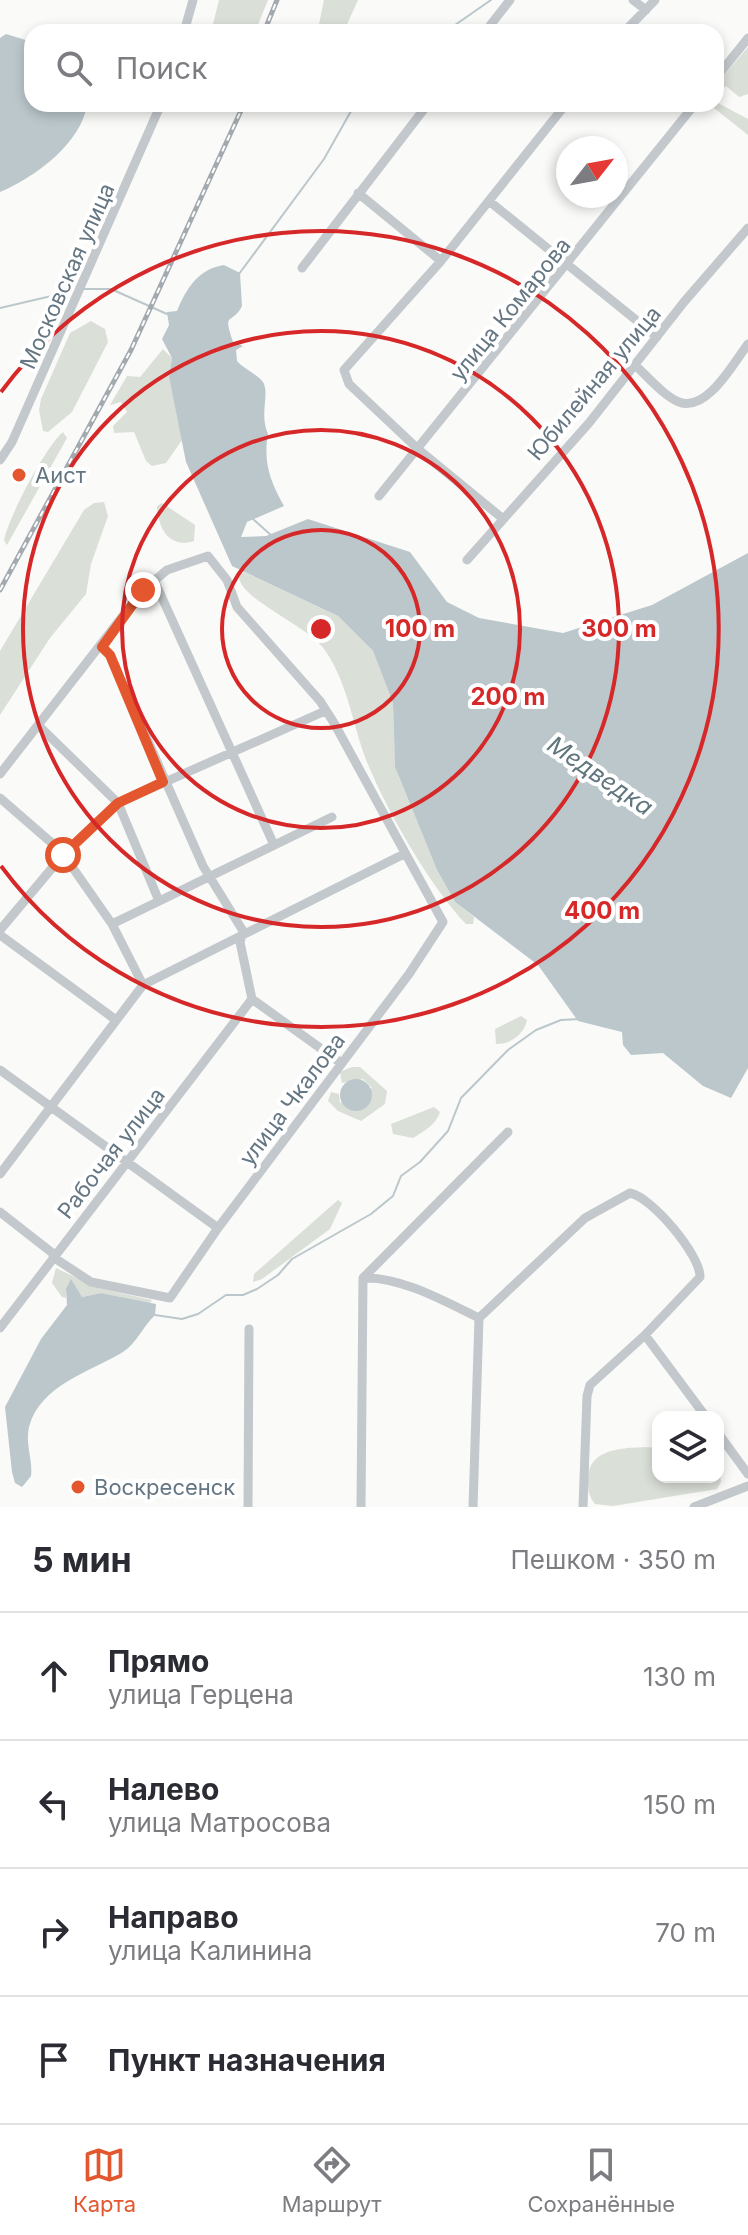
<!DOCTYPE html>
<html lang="ru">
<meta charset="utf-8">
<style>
:root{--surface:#fff;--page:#f7f7f7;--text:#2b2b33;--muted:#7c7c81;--line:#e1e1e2;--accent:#e4572e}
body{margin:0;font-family:Inter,sans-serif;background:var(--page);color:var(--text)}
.controls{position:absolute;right:24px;bottom:24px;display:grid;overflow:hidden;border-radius:16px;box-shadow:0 4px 12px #0003}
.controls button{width:72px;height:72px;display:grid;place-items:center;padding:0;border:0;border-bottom:2px solid var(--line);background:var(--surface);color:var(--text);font:40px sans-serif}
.compass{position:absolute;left:556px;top:136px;width:72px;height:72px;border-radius:50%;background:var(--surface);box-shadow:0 4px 12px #0003;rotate:59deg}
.stop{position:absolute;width:24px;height:24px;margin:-18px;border:6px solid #e4572e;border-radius:50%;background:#fff}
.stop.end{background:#e4572e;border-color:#fff;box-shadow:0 2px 8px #0008}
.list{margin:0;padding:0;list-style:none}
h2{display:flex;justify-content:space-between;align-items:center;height:104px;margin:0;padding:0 32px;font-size:34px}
h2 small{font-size:26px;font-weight:400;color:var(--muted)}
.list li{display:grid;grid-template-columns:52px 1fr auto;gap:24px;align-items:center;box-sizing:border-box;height:128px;padding:0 32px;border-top:2px solid var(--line)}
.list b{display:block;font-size:30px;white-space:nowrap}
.list p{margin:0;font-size:26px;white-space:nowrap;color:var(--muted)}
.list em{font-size:26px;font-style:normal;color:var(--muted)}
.icon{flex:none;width:44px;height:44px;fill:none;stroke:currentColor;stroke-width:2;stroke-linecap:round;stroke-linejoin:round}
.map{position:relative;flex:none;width:748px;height:1507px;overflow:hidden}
.search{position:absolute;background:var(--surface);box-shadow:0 4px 12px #0003;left:24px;right:24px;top:24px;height:88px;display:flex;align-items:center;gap:20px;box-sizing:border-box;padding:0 28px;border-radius:24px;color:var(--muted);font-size:30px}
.sheet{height:616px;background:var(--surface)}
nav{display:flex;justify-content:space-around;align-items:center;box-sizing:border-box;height:112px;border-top:2px solid var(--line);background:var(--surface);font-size:22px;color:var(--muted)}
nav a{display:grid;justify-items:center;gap:4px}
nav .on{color:var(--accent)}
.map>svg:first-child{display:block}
</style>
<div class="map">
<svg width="748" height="1507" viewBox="0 0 748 1507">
<rect width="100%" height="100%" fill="#fafaf8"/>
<!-- green -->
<path fill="#dadfd7" d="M219,0h49l-13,32h-44z
M324,0h34l-13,29 -19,3 -7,-8z
M748,47v47l-9,3 -13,-11 -7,8 -3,-1v-8z
M716,102l32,17v16l-39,-31z
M91,321l14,8 3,13 -36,70 -24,20 -5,-1 -4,-21 2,-11 29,-66z
M163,349l9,9 -3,19 13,63 -16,23 -14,3 -6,-5 -12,-29 -20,1 -1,-7 14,-14 -6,-10 -11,3 17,-29 13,1z
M63,432l4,6 -60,107 -3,-5c5,-24 42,-94 59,-108z
M104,502l4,14 -17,48 -5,30 -36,44 -50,77v-64l84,-141 10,-7z
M162,503l33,22 -1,16c-25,8 -36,-13 -37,-35z
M244,572l94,44 35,35 20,52 2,64 42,103 18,32 19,15 -1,7h-7c-36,-37 -82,-118 -101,-167 -13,-36 -18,-76 -41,-108 -18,-25 -85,-50 -85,-73z
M521,1016l6,4c-2,13 -17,25 -31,24l-1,-15z
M352,1067h8l27,24 -2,13 -24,17 -23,-10 -10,-10 3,-9 8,2 1,9 32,-15 -9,-9 -21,4 -2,-11z
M434,1107l6,5c-4,13 -16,19 -27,26l-20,-4 -2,-10z
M338,1200l4,3 -12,26 -68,50 -9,3 1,-8z
M56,1268l42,20 54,12 -2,3 -49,-10 -19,4 -6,-7 -10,-1v9l-4,-1 -10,-14z
M658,1447v30h60v-15l3,20 -4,7 -104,17 -18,-2c-6,-8 -7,-12 -7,-23 -1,-37 44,-33 70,-34z"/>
<!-- water -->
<path fill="#bbc7cb" d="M6,34l26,8v62h55c-5,39 -53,74 -87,88v-154z
M224,265l16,8 2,33c-10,20 -20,4 -9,36l10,4 -7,4 1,11c7,8 21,14 26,21 7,12 -4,32 5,52 -5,28 2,47 16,72l-37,16 -6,15 25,-1 42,-17 102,33 37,50 32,16 84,15 89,-28 96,-52v515l-17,30 -28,-12 -40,-33 -32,2 -8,-10 -1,-13 -44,-11 -40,-56 -83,-63 -18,-32 -42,-103 -2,-64 -20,-52 -35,-35 -106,-50 -46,-104 -17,-85 3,-19 -10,-19 7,-14 -2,-13 10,-1c9,-22 21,-42 47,-46z
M340 1095a16 16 0 1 1 32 0a16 16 0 1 1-32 0Z
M71,1279l11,18 19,-4 55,11 -1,11c-12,11 -18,28 -32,37 -33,20 -83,33 -94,75 -4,17 4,33 2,49l-9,11 -7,-4 -3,-11 -7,-65 36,-68 26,-34 -1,-16z"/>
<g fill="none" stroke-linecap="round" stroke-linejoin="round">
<!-- stream -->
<path stroke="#bbc7cb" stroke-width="2" d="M445,32l46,-32
M239,274l85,-115 31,-55
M83,289h28l56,25
M0,308l77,-18
M253,519l19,17
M155,1315l27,4 16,-5 28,-19h17l14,-6 21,-14 14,-16 79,-45 22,-18 8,-20 19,-14 28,-31 13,-33 47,-48 28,-20 25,-10 19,-1"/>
<!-- minor -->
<path stroke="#c3c8cc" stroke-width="9" d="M633,0l13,10
M184,32l9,-32
M485,32l25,-32
M624,32l31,-32
M716,78l32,-40
M358,193l83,68
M489,201l168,136
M302,268l126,-164
M635,365c13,12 29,31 44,37 28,11 55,-40 69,-58
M0,460l12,-18 149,-338
M379,496l316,-392
M502,518l-83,-68 -70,-66 -5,-14 97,-109 125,-157
M467,560l122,-137 95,-121 64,-74
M154,580l120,265
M102,647l8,8 93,211 40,65 -3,11 12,57
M39,726l79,77 41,98
M0,774l143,-184 24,-20 41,-14 19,24 10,27 83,94 14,22 109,199 -34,52 -191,254 -48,70 -79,-16 -38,-25
M0,798l61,53 51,73 31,61
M112,924l220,-107
M0,930l63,-75 55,-52 207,-92
M0,935l116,85
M252,999l89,64
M0,1070l218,158
M0,1174l143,-189 261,-131
M0,1212l55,43
M363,1278c37,-2 83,24 116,40
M0,1328l252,-329
M645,1335l61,82
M718,1433l30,41
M248,1507l1,-178
M361,1507l2,-229 145,-146
M473,1507l6,-189 106,-100 45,-25c22,4 71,63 70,84l-55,58 -55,50 -3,11 -4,111
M694,1507l54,-21"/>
<defs>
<path id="rail" d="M264,32l13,-32
M0,590l131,-240 113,-246"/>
</defs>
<!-- rail casing -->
<use href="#rail" stroke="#a2aab0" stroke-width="5"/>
<!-- rail -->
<use href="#rail" stroke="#fff" stroke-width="2" stroke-dasharray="6" stroke-linecap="butt"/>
</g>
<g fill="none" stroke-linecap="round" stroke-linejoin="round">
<!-- route -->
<path stroke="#e4572e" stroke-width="10" d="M63,855l55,-52 45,-21 -53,-127 -8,-8 41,-57"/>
</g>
<!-- distance rings -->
<g fill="none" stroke="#d62828" stroke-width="4">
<circle cx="321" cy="629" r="99"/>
<circle cx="321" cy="629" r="199"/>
<circle cx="321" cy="629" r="298"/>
<path d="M1 392A398 398 0 1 1 1 866"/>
</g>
<!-- markers -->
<g fill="#e4572e" stroke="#fff" stroke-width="3">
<circle cx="19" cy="475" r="8"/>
<circle cx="78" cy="1487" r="8"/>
</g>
<g text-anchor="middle" stroke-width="8" stroke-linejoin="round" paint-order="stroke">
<!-- street labels -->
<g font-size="22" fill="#657683" stroke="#fff">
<text transform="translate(67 276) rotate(-66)" y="8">Московская улица</text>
<text transform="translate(510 309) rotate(-51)" y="8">улица Комарова</text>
<text transform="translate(594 383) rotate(-50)" y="8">Юбилейная улица</text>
<text transform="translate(292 1099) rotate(-53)" y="8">улица Чкалова</text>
<text transform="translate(111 1153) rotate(-52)" y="8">Рабочая улица</text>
</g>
<!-- poi labels -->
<g font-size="22" fill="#657683" stroke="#fff" text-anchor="start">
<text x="35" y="483">Аист</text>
<text x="94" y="1495">Воскресенск</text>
</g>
<!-- water labels -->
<g font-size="24" font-style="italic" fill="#60757c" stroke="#fff">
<text transform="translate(600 776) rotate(34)" y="8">Медведка</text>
</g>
</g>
<circle cx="321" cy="629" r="12" fill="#d62828" stroke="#fff" stroke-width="4"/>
<g font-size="24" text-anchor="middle" font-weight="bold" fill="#d62828" stroke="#fff" stroke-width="8" stroke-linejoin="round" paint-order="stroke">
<text x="420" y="637">100 m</text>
<text x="619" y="637">300 m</text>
<text x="508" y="705">200 m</text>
<text x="602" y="919">400 m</text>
</g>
</svg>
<div class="controls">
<button><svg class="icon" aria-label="layers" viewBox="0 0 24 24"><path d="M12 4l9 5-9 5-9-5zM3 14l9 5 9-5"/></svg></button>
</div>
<svg class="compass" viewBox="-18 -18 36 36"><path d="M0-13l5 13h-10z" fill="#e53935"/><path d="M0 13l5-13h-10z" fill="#7c7c81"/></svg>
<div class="stop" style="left:63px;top:855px"></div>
<div class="stop end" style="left:143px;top:590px"></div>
<div class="search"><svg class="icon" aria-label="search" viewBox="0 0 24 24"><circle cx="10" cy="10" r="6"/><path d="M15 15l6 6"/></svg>Поиск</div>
</div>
<section class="sheet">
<h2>5 мин<small>Пешком · 350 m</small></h2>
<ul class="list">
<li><svg class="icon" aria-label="ahead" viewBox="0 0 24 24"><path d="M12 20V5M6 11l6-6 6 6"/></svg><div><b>Прямо</b><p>улица Герцена</p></div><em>130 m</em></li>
<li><svg class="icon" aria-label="left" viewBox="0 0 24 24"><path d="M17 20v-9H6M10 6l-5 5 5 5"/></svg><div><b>Налево</b><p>улица Матросова</p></div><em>150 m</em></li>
<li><svg class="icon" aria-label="right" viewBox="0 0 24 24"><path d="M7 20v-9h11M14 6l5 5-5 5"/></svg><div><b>Направо</b><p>улица Калинина</p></div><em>70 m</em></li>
<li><svg class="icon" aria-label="arrive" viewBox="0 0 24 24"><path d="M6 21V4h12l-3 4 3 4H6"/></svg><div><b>Пункт назначения</b></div></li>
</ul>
</section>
<nav>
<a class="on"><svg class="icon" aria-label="map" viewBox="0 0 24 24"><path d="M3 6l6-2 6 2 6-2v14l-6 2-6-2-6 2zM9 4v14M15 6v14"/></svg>Карта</a>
<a><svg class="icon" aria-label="directions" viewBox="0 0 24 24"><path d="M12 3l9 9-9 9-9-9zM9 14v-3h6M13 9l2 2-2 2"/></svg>Маршрут</a>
<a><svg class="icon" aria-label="saved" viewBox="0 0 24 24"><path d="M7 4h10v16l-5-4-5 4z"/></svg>Сохранённые</a>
</nav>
